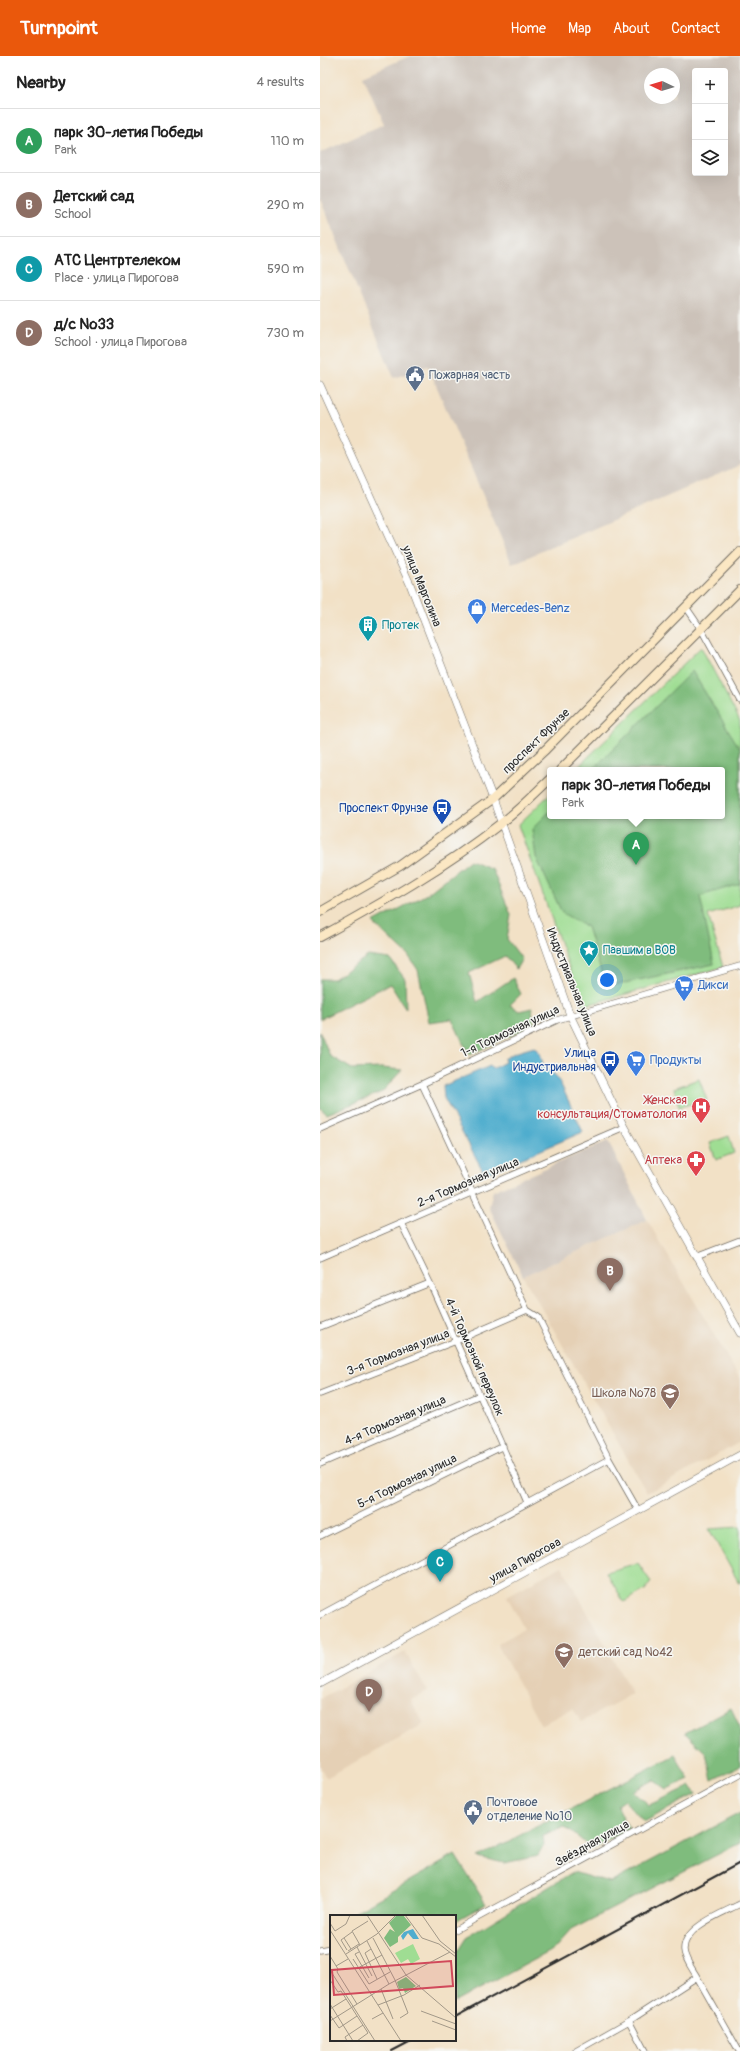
<!DOCTYPE html>
<meta charset="utf-8">
<style>
:root{--surface:#fff;--page:#f6f6f6;--text:#222;--muted:#767676;--line:#e0e0e0;--accent:#ea580c}
body{margin:0;font-family:Pangolin,sans-serif;background:var(--page);color:var(--text)}
.controls{position:absolute;right:12px;top:12px;display:grid;overflow:hidden;border-radius:4px;box-shadow:0 4px 16px #0002}
.controls button{width:36px;height:36px;display:grid;place-items:center;padding:0;border:0;border-bottom:1px solid var(--line);background:var(--surface);color:var(--text);font:20px sans-serif}
.compass{position:absolute;left:324px;top:12px;width:36px;height:36px;border-radius:50%;background:var(--surface);box-shadow:0 4px 16px #0002;rotate:274deg}
.you{position:absolute;left:287px;top:924px;width:14px;height:14px;margin:-10px;border:3px solid #fff;border-radius:50%;background:#1a73e8;box-shadow:0 0 0 6px #1a73e833}
.badge{display:grid;place-items:center;width:26px;height:26px;border-radius:50%;background:var(--accent);color:#fff;font-size:13px;font-weight:700}
.pin{position:absolute;translate:-50% -33px;filter:drop-shadow(0 1px 2px #0008)}
.pin::after{content:'';position:absolute;top:21px;width:14px;height:12px;background:inherit;clip-path:polygon(0 0,100% 0,50% 100%)}
.popup{position:absolute;left:227px;top:711px;width:178px;height:52px;box-sizing:border-box;display:grid;place-content:center;border-radius:4px;background:var(--surface);filter:drop-shadow(0 1px 3px #0005);font-size:13px;white-space:nowrap;color:var(--muted)}
.popup b{font-size:15px;color:var(--text)}
.popup::after{content:'';position:absolute;left:50%;top:100%;margin-left:-8px;border:8px solid transparent;border-top-color:var(--surface)}
.list{margin:0;padding:0;list-style:none}
h2{display:flex;justify-content:space-between;align-items:center;height:52px;margin:0;padding:0 16px;font-size:17px}
h2 small{font-size:13px;font-weight:400;color:var(--muted)}
.list li{display:grid;grid-template-columns:26px 1fr auto;gap:12px;align-items:center;box-sizing:border-box;height:64px;padding:0 16px;border-top:1px solid var(--line)}
.list b{display:block;font-size:15px;white-space:nowrap}
.list p{margin:0;font-size:13px;white-space:nowrap;color:var(--muted)}
.list em{font-size:13px;font-style:normal;color:var(--muted)}
.icon{flex:none;width:22px;height:22px;fill:none;stroke:currentColor;stroke-width:2;stroke-linecap:round;stroke-linejoin:round}
.map{position:relative;flex:none;width:420px;height:1995px;overflow:hidden}
header{display:flex;align-items:center;gap:24px;box-sizing:border-box;height:56px;padding:0 20px;background:var(--accent);color:#fff}
header strong{font-size:19px}
nav{display:flex;gap:22px;margin-inline-start:auto;font-size:14px}
main{display:flex}
aside{flex:1;background:var(--surface)}
.map>svg:first-child{display:block}
</style>
<header>
<strong>Turnpoint</strong>
<nav><a>Home</a><a>Map</a><a>About</a><a>Contact</a></nav>
</header>
<main>
<aside>
<h2>Nearby<small>4 results</small></h2>
<ul class="list">
<li><span class="badge" style="background:#2e9e5b">A</span><div><b>парк 30-летия Победы</b><p>Park</p></div><em>110 m</em></li>
<li><span class="badge" style="background:#8d6e63">B</span><div><b>Детский сад</b><p>School</p></div><em>290 m</em></li>
<li><span class="badge" style="background:#0f9aa8">C</span><div><b>АТС Центртелеком</b><p>Place · улица Пирогова</p></div><em>590 m</em></li>
<li><span class="badge" style="background:#8d6e63">D</span><div><b>д/с №33</b><p>School · улица Пирогова</p></div><em>730 m</em></li>
</ul>
</aside>
<div class="map">
<svg width="420" height="1995" viewBox="0 0 420 1995">
<rect width="100%" height="100%" fill="#f6f6f2"/>
<filter id="ink" filterUnits="userSpaceOnUse"><feTurbulence type="fractalNoise" baseFrequency=".025" numOctaves="2"/><feDisplacementMap in="SourceGraphic" scale="8" xChannelSelector="R" yChannelSelector="G"/><feConvolveMatrix kernelMatrix="1 2 1 2 8 2 1 2 1" color-interpolation-filters="sRGB"/></filter>
<filter id="wash" filterUnits="userSpaceOnUse"><feTurbulence type="fractalNoise" baseFrequency=".012" numOctaves="4" result="noise"/><feDisplacementMap in="SourceGraphic" scale="16" xChannelSelector="R" yChannelSelector="G"/><feGaussianBlur stdDeviation="0.9" result="paint"/><feColorMatrix in="noise" values="0 0 0 0 0 0 0 0 0 0 0 0 0 0 0 0 0 1.4 0 .05"/><feComposite in="paint" operator="in"/></filter>
<g filter="url(#wash)">
<rect width="100%" height="100%" fill="#f2e1c6"/>
<!-- built -->
<path fill="#e5d0b5" d="M327,1164l93,159v63l-93,51 -124,-217z
M242,1510l70,128 -51,28 -8,-14 -32,17 -44,-81 27,-15 -17,-33z
M85,1596l22,39 -16,9 13,24 -98,54 -6,-12v-67z"/>
<!-- industrial -->
<path fill="#ccc2b9" fill-rule="evenodd" d="M90,0h330v409l-228,99 -84,-198 -34,12 -74,-179v-46l64,-29 -21,-48zM375,15h30v102h-30zM330,18h24v24h-24z
M288,1085l39,79 -124,56 -34,-69 4,-16z"/>
<!-- green -->
<path fill="#9fdd93" stroke="#65845f" d="M381,591l39,74v184l-32,10 15,52 -140,39 -65,-181 32,-31v22h172v-46h-147z
M379,1023l8,21 -28,7 -5,-19z
M409,1080l5,17 -18,7 -6,-17z
M420,1471v56h-1l-30,-54z
M318,1507l13,19 -6,8 -21,12 -18,-30z"/>
<!-- forest -->
<path fill="#7fbc7d" stroke="#557454" d="M372,615l48,78v135l-40,12 14,68 -108,23 -19,-60 -25,-14 -26,-56 -4,-28 18,-18v5h172v-46h-130z
M150,804l22,9 19,46 -4,24 15,20 -6,10 -11,-13 -36,17 8,29 36,-24 8,16 -11,11 9,6 13,-3 2,17 -65,30 -17,-36 -23,3 -11,-52 -10,-15 -35,-32 54,-29z
M48,900l22,3 15,20 1,30 -16,-25 -70,35v-40h14z
M0,976l10,24 22,13 30,-1 20,2 -20,22 -55,22 -7,-6z
M411,1652l9,19v39l-28,14 -6,-27 -21,-20z
M355,1699l14,24 -22,10 -13,-9 -21,11 16,14 42,-19 5,8 -52,28 -20,-22 -7,5 12,24 -36,20 -28,-22 -22,8 1,10 -6,11 -34,7 -26,-6z
M420,1757v30l-169,87 -18,20 -98,52v-50l3,-1 9,-14 106,-65 37,11z
M135,1799l31,49 -31,17v-5h-107z"/>
<!-- water -->
<path fill="#50adce" stroke="#3e6c7c" d="M214,991l6,6 3,11 15,14 25,54 -93,40 -7,-1 -39,-73 -1,-12 47,-20 2,3 13,-7 -1,-3 10,-6z"/>
</g>
<g filter="url(#ink)">
<g fill="none" stroke-linecap="round" stroke-linejoin="round">
<defs>
<path id="minor" d="M366,551l15,22 39,71
M102,1028l105,226
M0,1073l102,-45 135,-64 183,-54
M81,1167l29,60 97,219
M376,1201l44,-17
M0,1202l304,-131
M207,1254l11,7 71,142 29,51
M0,1271l110,-44
M0,1338l136,-53 71,-31
M0,1408l160,-69
M0,1480l183,-90
M0,1559l289,-156
M135,1874l285,-155
M0,1894l11,-2
M377,1921l42,74
M309,1965l16,30
M256,1995l53,-30 68,-44c-4,-7 -13,-19 -13,-27 -1,-23 39,-37 56,-46"/>
<path id="tertiary" d="M0,329l90,199 83,215 77,216 54,112 116,206
M0,1628l420,-229"/>
<path id="secondary" d="M240,714l180,-180
M0,856l80,-46 93,-67 53,-50 194,-197
M0,881c62,-34 124,-69 180,-113 18,-13 34,-30 50,-45"/>
</defs>
<!-- minor casing -->
<use href="#minor" stroke="#716b61" stroke-width="7"/>
<!-- tertiary casing -->
<use href="#tertiary" stroke="#716b61" stroke-width="8"/>
<!-- secondary casing -->
<use href="#secondary" stroke="#716b61" stroke-width="10"/>
<!-- minor -->
<use href="#minor" stroke="#fff" stroke-width="5.5"/>
<!-- tertiary -->
<use href="#tertiary" stroke="#fff" stroke-width="7"/>
<!-- secondary -->
<use href="#secondary" stroke="#fbe7c3" stroke-width="8"/>
<!-- rail -->
<path stroke="#2b2b2b" stroke-width="2" d="M135,1961l285,-154
M72,1995l21,-11"/>
</g>
</g>
<!-- icons -->
<defs>
<symbol id="civic-pin" viewBox="-11 -11 22 30"><path d="M0 17L-7.5 6A9.5 9.5 0 1 1 7.5 6Z" fill="#5c6f8a" stroke="#f6f6f2"/><path d="M-.6-6.5H3V-4.5H.6V-3L4-1V1h2V6H-6V1h2V-1L-.6-3ZM-1.2 2.5V6h2.4V2.5Z" fill="#fff"/></symbol>
<symbol id="shop-pin" viewBox="-11 -11 22 30"><path d="M0 17L-7.5 6A9.5 9.5 0 1 1 7.5 6Z" fill="#3f7fe0" stroke="#f6f6f2"/><path d="M-5-2.5h2.3a2.7 3.5 0 0 1 5.4 0H5L5.5 6h-11ZM-1.5-2.5h3a1.5 2.3 0 0 0-3 0Z" fill="#fff"/></symbol>
<symbol id="building-pin" viewBox="-11 -11 22 30"><path d="M0 17L-7.5 6A9.5 9.5 0 1 1 7.5 6Z" fill="#0f9aa8" stroke="#f6f6f2"/><path d="M-4-6H4V6H1V3H-1V6H-4ZM-2.5-4.3h1.7v1.8h-1.7ZM.8-4.3h1.7v1.8H.8ZM-2.5-1h1.7V.8h-1.7ZM.8-1h1.7V.8H.8Z" fill="#fff"/></symbol>
<symbol id="bus-pin" viewBox="-11 -11 22 30"><path d="M0 17L-7.5 6A9.5 9.5 0 1 1 7.5 6Z" fill="#1a4fb4" stroke="#f6f6f2"/><path d="M-5-6H5V4H4V6H2V4H-2V6H-4V4H-5ZM-3.5-4V0h7V-4ZM-3.5 1.2v1.5H-2V1.2ZM2 1.2v1.5H3.5V1.2Z" fill="#fff"/></symbol>
<symbol id="sight-pin" viewBox="-11 -11 22 30"><path d="M0 17L-7.5 6A9.5 9.5 0 1 1 7.5 6Z" fill="#0f9aa8" stroke="#f6f6f2"/><path d="M0-6L1.8-2.2L6-1.7L2.9 1.2L3.7 5.4L0 3.3L-3.7 5.4L-2.9 1.2L-6-1.7L-1.8-2.2Z" fill="#fff"/></symbol>
<symbol id="supermarket-pin" viewBox="-11 -11 22 30"><path d="M0 17L-7.5 6A9.5 9.5 0 1 1 7.5 6Z" fill="#3f7fe0" stroke="#f6f6f2"/><path d="M-6-5.5h2.5l.6 2H6L4.5 2H-2.5L-4.4-4H-6ZM-1.5 3.2a1.3 1.3 0 1 0 .1 0ZM3 3.2a1.3 1.3 0 1 0 .1 0Z" fill="#fff"/></symbol>
<symbol id="hospital-pin" viewBox="-11 -11 22 30"><path d="M0 17L-7.5 6A9.5 9.5 0 1 1 7.5 6Z" fill="#e0444e" stroke="#f6f6f2"/><path d="M-5-5h3v3.5h4V-5h3V5h-3V1.5h-4V5h-3Z" fill="#fff"/></symbol>
<symbol id="pharmacy-pin" viewBox="-11 -11 22 30"><path d="M0 17L-7.5 6A9.5 9.5 0 1 1 7.5 6Z" fill="#e0444e" stroke="#f6f6f2"/><path d="M-2-6h4v4h4v4h-4v4h-4v-4h-4v-4h4Z" fill="#fff"/></symbol>
<symbol id="school-pin" viewBox="-11 -11 22 30"><path d="M0 17L-7.5 6A9.5 9.5 0 1 1 7.5 6Z" fill="#8d6e63" stroke="#f6f6f2"/><path d="M0-5L7-2L0 1L-7-2ZM-4 1L0 2.5L4 1V4Q0 6-4 4Z" fill="#fff"/></symbol>
</defs>
<g fill-rule="evenodd">
<use href="#civic-pin" x="84" y="308" width="22" height="30"/>
<use href="#shop-pin" x="146" y="541" width="22" height="30"/>
<use href="#building-pin" x="37" y="558" width="22" height="30"/>
<use href="#bus-pin" x="111" y="741" width="22" height="30"/>
<use href="#sight-pin" x="258" y="883" width="22" height="30"/>
<use href="#supermarket-pin" x="353" y="918" width="22" height="30"/>
<use href="#bus-pin" x="279" y="993" width="22" height="30"/>
<use href="#supermarket-pin" x="305" y="993" width="22" height="30"/>
<use href="#hospital-pin" x="370" y="1040" width="22" height="30"/>
<use href="#pharmacy-pin" x="365" y="1093" width="22" height="30"/>
<use href="#school-pin" x="339" y="1326" width="22" height="30"/>
<use href="#school-pin" x="233" y="1585" width="22" height="30"/>
<use href="#civic-pin" x="142" y="1742" width="22" height="30"/>
</g>
<g text-anchor="middle" stroke-width="3" stroke-linejoin="round" paint-order="stroke">
<!-- service labels -->
<g font-size="12" fill="#4e5e75" stroke="#f6f6f2" text-anchor="start">
<text x="109" y="323">Пожарная часть</text>
<text x="167" y="1750">Почтовое<tspan x="167" dy="14">отделение №10</tspan></text>
</g>
<!-- street labels -->
<g font-size="12" fill="#2b2b2b" stroke="#f6f6f2">
<text transform="translate(102 530) rotate(68)" y="4">улица Марголина</text>
<text transform="translate(216 685) rotate(-44)" y="4">проспект Фрунзе</text>
<text transform="translate(252 926) rotate(68)" y="4">Индустриальная улица</text>
<text transform="translate(190 975) rotate(-25)" y="4">1-я Тормозная улица</text>
<text transform="translate(148 1126) rotate(-23)" y="4">2-я Тормозная улица</text>
<text transform="translate(78 1296) rotate(-21)" y="4">3-я Тормозная улица</text>
<text transform="translate(155 1301) rotate(66)" y="4">4-й Тормозной переулок</text>
<text transform="translate(75 1364) rotate(-23)" y="4">4-я Тормозная улица</text>
<text transform="translate(87 1425) rotate(-26)" y="4">5-я Тормозная улица</text>
<text transform="translate(205 1504) rotate(-29)" y="4">улица Пирогова</text>
<text transform="translate(272 1787) rotate(-29)" y="4">Звёздная улица</text>
</g>
<!-- shop labels -->
<g font-size="12" fill="#366cbe" stroke="#f6f6f2" text-anchor="start">
<text x="171" y="556">Mercedes-Benz</text>
<text x="378" y="933">Дикси</text>
<text x="330" y="1008">Продукты</text>
</g>
<!-- culture labels -->
<g font-size="12" fill="#0d838f" stroke="#f6f6f2" text-anchor="start">
<text x="62" y="573">Протек</text>
<text x="283" y="898">Павшим в ВОВ</text>
</g>
<!-- transit labels -->
<g font-size="12" fill="#164399" stroke="#f6f6f2" text-anchor="end">
<text x="108" y="756">Проспект Фрунзе</text>
<text x="276" y="1001">Улица<tspan x="276" dy="14">Индустриальная</tspan></text>
</g>
<!-- health labels -->
<g font-size="12" fill="#be3a42" stroke="#f6f6f2" text-anchor="end">
<text x="367" y="1048">Женская<tspan x="367" dy="14">консультация/Стоматология</tspan></text>
<text x="362" y="1108">Аптека</text>
</g>
<!-- education labels -->
<g font-size="12" fill="#785e54" stroke="#f6f6f2" text-anchor="end">
<text x="336" y="1341">Школа №78</text>
<text x="258" y="1600" text-anchor="start">детский сад №42</text>
</g>
</g>
<!-- overview -->
<g transform="translate(10 1859)">
<rect width="126" height="126" fill="#f2e1c6"/>
<path d="M83,29l7,15 -9,5 -3,-5 -7,4 -6,-10z" fill="#9fdd93"/>
<path d="M67,0h6l8,10 -13,12v5l-8,5 -6,-9 6,-9 5,3 -6,-9zM76,62l10,9 -11,7 -2,-5 -4,1 -2,-7z" fill="#7fbc7d"/>
<path d="M83,14l6,10h-6l-5,-6 -5,7 -2,-4 3,-4z" fill="#50adce"/>
<path fill="none" stroke="#a29888" stroke-width="1" d="M37,0l39,60 50,43M75,0l17,23 17,6 17,13M92,0l18,26 16,13M0,8l5,8 11,-7 4,-9M0,15l71,111M14,23l7,11M43,23l22,42 13,33 -8,5M37,26l22,43M30,30l-8,-14 16,-10M27,32l15,29M41,34l-6,4 12,26M17,35l-6,-10 11,-8M18,36l11,-7M29,37l-4,2 14,24M16,39l31,-20 19,-19M0,41l8,13 -1,3 20,32M23,44l16,25M6,51l12,-7M28,53l24,-13M0,55l45,71M0,65l8,12 3,-1 27,42 -11,8M39,69l21,-12M51,74l12,30M0,89l23,37M48,90l26,-10 16,-10M0,94l16,-10M91,96l35,13M0,100l9,13 18,-12M42,104l11,-6M0,106l59,-37 61,-32M102,106l24,9M17,126l-2,-4 18,-12"/>
<path fill="#d1495b" fill-opacity="0.15" stroke="#d1495b" stroke-width="2" d="M121,46l2,25 -119,9 -2,-25z"/>
<rect width="126" height="126" fill="none" stroke="#2b2b2b" stroke-width="2"/>
</g>
</svg>
<div class="controls">
<button>+</button>
<button>−</button>
<button><svg class="icon" aria-label="layers" viewBox="0 0 24 24"><path d="M12 4l9 5-9 5-9-5zM3 14l9 5 9-5"/></svg></button>
</div>
<svg class="compass" viewBox="-18 -18 36 36"><path d="M0-13l5 13h-10z" fill="#e53935"/><path d="M0 13l5-13h-10z" fill="#767676"/></svg>
<div class="you"></div>
<div class="pin badge" style="left:316px;top:809px;background:#2e9e5b">A</div>
<div class="popup"><b>парк 30-летия Победы</b>Park</div>
<div class="pin badge" style="left:290px;top:1235px;background:#8d6e63">B</div>
<div class="pin badge" style="left:120px;top:1526px;background:#0f9aa8">C</div>
<div class="pin badge" style="left:49px;top:1656px;background:#8d6e63">D</div>
</div>
</main>
